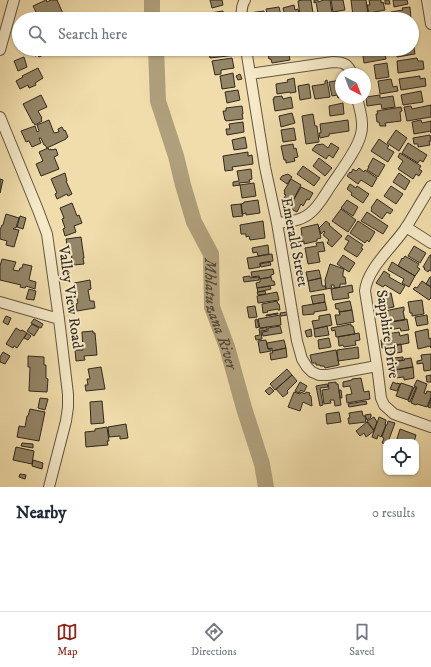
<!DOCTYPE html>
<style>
:root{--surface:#fff;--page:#f2f2f3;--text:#1f2937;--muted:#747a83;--line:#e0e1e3;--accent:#8f2418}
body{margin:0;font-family:"IM FELL DW Pica",serif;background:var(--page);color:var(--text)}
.controls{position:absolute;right:12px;bottom:12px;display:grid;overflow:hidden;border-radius:8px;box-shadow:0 1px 3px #0004}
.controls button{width:36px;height:36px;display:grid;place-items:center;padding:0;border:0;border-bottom:1px solid var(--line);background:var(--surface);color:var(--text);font:20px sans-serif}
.compass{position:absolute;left:335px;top:68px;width:36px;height:36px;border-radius:50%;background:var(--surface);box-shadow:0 1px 3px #0004;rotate:138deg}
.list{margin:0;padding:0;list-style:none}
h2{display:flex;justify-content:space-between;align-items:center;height:52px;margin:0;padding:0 16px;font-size:17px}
h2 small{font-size:13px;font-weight:400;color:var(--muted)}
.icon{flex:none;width:22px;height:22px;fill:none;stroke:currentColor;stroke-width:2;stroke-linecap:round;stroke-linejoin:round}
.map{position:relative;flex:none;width:431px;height:487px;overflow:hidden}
.search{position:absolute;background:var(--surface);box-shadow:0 1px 3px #0004;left:12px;right:12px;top:12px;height:44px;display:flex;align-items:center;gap:10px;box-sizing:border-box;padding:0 14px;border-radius:22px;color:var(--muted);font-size:15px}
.sheet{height:124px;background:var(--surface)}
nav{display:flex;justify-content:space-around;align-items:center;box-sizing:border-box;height:56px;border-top:1px solid var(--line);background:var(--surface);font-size:11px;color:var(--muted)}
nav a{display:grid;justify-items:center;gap:2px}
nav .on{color:var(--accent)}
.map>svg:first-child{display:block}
</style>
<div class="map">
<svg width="431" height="487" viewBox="0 0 431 487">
<rect width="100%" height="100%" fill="#f0ddab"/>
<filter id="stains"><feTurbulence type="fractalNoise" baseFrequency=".005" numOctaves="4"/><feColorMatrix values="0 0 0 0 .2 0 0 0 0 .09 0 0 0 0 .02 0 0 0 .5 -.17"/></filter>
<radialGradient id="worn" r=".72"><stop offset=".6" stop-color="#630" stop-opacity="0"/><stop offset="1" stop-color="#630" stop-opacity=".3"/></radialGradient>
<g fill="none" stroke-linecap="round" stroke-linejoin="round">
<!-- river -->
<g stroke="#af9f7b" stroke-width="16">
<path d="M152,0v19"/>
<path id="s1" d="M156,49l2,52 18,55 7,29 11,37 17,32 1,53 15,40 17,61 18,56 4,23"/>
</g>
</g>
<!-- building -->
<path fill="#948668" stroke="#31281f" d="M46,0l1,2 4,-2h6l8,18 -3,1h-38l13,-5 -4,-8z
M210,0h12l1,5 -11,3z
M302,0h9l2,13 2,-1 1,7h-11l-1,-4 -4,1 -2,-15z
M314,0h4v2l6,-2h6l3,19h-14l-3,-17 -2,1z
M331,0h12l2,10 -12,2z
M351,0h15l2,14 -15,2z
M369,0h12v3l2,-1 2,8 -16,3 -2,-8h3z
M385,0h4l1,4h-5z
M393,0h14l1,4 -14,3z
M294,5l1,5 3,-1 2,9h-3v1h-13l-1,-2h2l-2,-9z
M279,7l3,12h-14l-2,-10z
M410,7l1,12h-19l-1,-7 12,-2 -1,-2z
M223,11l1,5h2l1,3h-17v-6z
M264,11l1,8h-15l-1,-6z
M384,13l1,6h-21v-1l12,-2v-2z
M412,41h1l2,13 -18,3 -1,-8h16z
M33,49h16l1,3 -11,5 -1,-2 -3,1z
M208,49h28l1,6 -27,3z
M267,49h21l2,11 -18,3 -1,-4h-2z
M309,49h11l-11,3z
M362,49h22l2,10 -22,4z
M24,57l3,10 -9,4 -4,-10z
M232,58l2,10 -13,2v4l-6,1 -3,-14z
M417,58l1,3h5l1,8 -26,4 -1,-12z
M387,63l2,14 -13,2 -2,-14z
M38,68l5,10 -8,5 1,2 -7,3 -1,-3 -8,4 -4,-8 7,-4 -1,-1z
M233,73l2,14 -13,2 -2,-13z
M240,74l2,5 -4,1 -2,-4z
M420,76v3l5,-1 1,8 -25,4 -2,-11z
M294,78l2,14 -6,1v-1l-13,2 -1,-10 12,-2 -1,-2z
M391,79l2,8 4,-1 1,5 -18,3 -2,-13z
M327,80l3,17 -15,2 -3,-13 13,-2v-3z
M341,80v17l-3,1 -1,-3 -5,1 -3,-14z
M309,84l2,14 -11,2 -2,-14z
M238,90l2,10 -13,3 -2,-11z
M421,91l2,11 -20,3 -2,-10z
M41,95l6,12 -9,4 4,7 -1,1 1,2 -7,4 -1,-2h-1l-10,-19z
M380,95v3l13,-2 2,11 -13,2 -1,-5 -14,2 -1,-9z
M282,96l1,3 8,-2 2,11 -18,3 -2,-12h1v-2z
M343,103l1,11 -14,2 -1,-10z
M431,105v12l-24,4 -3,-14 7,-1 1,3z
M242,106l1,8h-1l1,5 -17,2v-1h-1l-2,-9h3v-3z
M401,107l1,4 -2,1 1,9 -16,2 1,3h-6l-1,-4h-2l-1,-8h2l-1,-3z
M292,113l3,10 -14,4 -2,-11z
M313,114l2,12h2l2,16 -13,2 -4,-28z
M49,120l5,13 5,-1 -1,-3 4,-2 2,4 1,-1 3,7 -2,1v1l-19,9 -2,-3h-1l-3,-7h-2l2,5 -9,4 -3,-6 -3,1 -5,-11 14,-5 2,6 2,-1 -2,-6z
M348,120l1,11 -20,3v2l-9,2 -1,-5h2l-1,-9z
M421,120l1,3 9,-2v12v-2l-17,3 -2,-12z
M243,122l1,10 -17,3 -1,-6h4l-1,-5z
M294,128l2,12 -13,2 -2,-12z
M396,130l11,8 -8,13 -12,-8z
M430,135l1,6h-2l1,4 -12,2v-3h-4l-1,-6z
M245,137l2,11 -13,2 -2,-10z
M379,139l10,7 -2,2 7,4 -6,10 -17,-11z
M331,143l8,5 -6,10 -4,-3 -3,4 -14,-9 4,-5 7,-1 5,4z
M408,143l19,12 -4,7 -3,-2 -2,3 -16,-10z
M293,144l1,5 2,-1 2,9 -4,1 1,3 -9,2v-3h-2l-3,-14z
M48,148l1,2 2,-1v1l5,-1 2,6 -4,2 5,12 -18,7 -5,-12 7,-3 -4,-9z
M248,152v4l4,-1 1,9 -21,3 1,3 -8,1 -2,-15z
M400,153l21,13 -2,3 3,2 -3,5 -3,-2 -3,5 -15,-10 5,-8 -5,-4z
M319,158l13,10 -7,8 -12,-10z
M373,158l12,7 -7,12 -11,-7 2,-3h-1z
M303,166l17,12 -6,8 -17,-12z
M359,168l5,4 1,-2 12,8 -5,9 -11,-7 -3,4 -11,-8 3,-4 1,1 2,-4 3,2z
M251,169l1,10 -3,1 1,2 -11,1 1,2 -7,1v-4l6,-1 -2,-10z
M65,173l2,8h-1l6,13 -4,2 -1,-2 -10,5 -2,-5 2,-1 -6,-14z
M399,173l11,8 -5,9 -12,-8z
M288,174l4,3 -5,7 -7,-5 2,-3z
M0,179l3,1 -3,13z
M291,179l10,6 -11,21 -8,-5 4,-6 -2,-1 1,-2 -1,-1z
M254,183l2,13 -14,2 -2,-13z
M350,184l6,4 1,-2 12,8 -6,9 -12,-8 1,-2 -5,-4z
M391,186l12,8 -7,10 -12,-8z
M301,187l12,6 -4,7 -2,-1 -4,7 -2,-2 -4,8 -8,-4z
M377,199l16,11 -3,4 -3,-2 -5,7 -11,-8 1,-2 -1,-1z
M258,200l2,13 -14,2v-2l-4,1 -1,-10 3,-1v-1z
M347,200l11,7 -5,9 -12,-8z
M72,203l5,13 2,-1 3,8 -8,3 2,6 -11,4 -2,-7 2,-1 -3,-9 2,-1 -4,-10z
M241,204l2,12 -10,1 -2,-12z
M341,209l15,11 -8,12 -16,-11z
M367,212l21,14 -5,8 -22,-13z
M6,214l13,4 -3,10h-2l-1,1 6,1 -5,17 -8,-2 1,-4 -7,-2v-9l2,-5h1z
M20,216l6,2 -3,11 -6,-2z
M263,221l2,17 -15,2 -1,-4 -3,1v-3h-5l-1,-9z
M326,221l4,3 -1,1 13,11 -10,11 -5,-4 2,-3 -6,-5 2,-3 -1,-1 -3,3 -2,-6z
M358,221l17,11 -6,10 -2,-2 -2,3 -15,-10z
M318,224l3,14 -4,1v2l-13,3v-3l-7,2 -1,-7 6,-1 -1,-7z
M348,235l15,10 -2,3 2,1 -6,8 -13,-8 5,-8 -4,-2z
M81,237l3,21h-1l1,6 -10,1 -1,-6 -1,1 -2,-16 -3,1 -1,-6z
M323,242l2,9 -7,1 2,10 -12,2 -3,-16 12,-2 -1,-3z
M268,245l1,9 -11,2 -1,-4 -4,1 -1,-5z
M414,246l12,7 -6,10 -12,-7z
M272,254l1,7 -13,2v4l-11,2 -2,-11z
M343,255l12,8 -6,9 -12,-8z
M430,255h1v16l-2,-1 -1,2 -4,-3 1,-1 -2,-1z
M405,256l14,8 -2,3 3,2 -5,7 -17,-10 4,-8 1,1z
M2,259l14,3 -3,8 6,1 1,-3h2l1,-4 9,2 -3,14 7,2 -1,7 -9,-3 -1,2 -5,-1 1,-2 -21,-5v-14z
M270,262l1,3 -10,2 -1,-3z
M392,262l23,14 -6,11 -7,-4 2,-4 -16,-9z
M330,264l14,5 -1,4v4h2l1,7h-6v3l-6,1v-3h-3l1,3 -6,1 -1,-9z
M273,269l1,5 -3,1v2l-11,2 -1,-3 -7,1 -1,-5z
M319,270l2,8 -13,3 -2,-9z
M384,271l6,4 -1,2 16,9 -5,8 -15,-9 -2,2 -7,-4z
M250,276v2l9,-1v3l-15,2 -1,-5z
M271,277l1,4h2l1,4 -18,3 -1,-5 4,-1v-3z
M430,277h1v10l-5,-3z
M321,278l1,8h3l1,3 -16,3 -2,-11z
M90,280l1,9 -3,1 2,11h4l1,7 -18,3 -1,-7 2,-1 -2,-8h-2l-2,-9h3l-1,-3z
M422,281l9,6v11l-2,2 -16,-11 2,-2 2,1z
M352,285l1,7 -5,1 1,5 -16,2 -2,-11z
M270,286l1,3 -13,3 -1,-4z
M29,289l7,2 -2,9 -8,-1z
M265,291l1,3 -8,1 -1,-3z
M277,292l2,8 -21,3 -1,-7z
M391,293l3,14 -11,2 -2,-14z
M324,294l1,8 -12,2 -2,-8z
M422,300l2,14 -12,2v-3h-2l-2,-11z
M277,301l1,3h1l1,6h-2v-1l-11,2 1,1 -5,1 -1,-9z
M350,301l2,9 -13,2v-3h-3l-1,-5z
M325,302l2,8 -13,2v2l-11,1 -1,-9z
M255,306l2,11 -8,1 -2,-11z
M404,307v4h-1l2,9 -21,3 -1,-7h2l1,-2 -1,-3z
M352,310l2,12 -17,3 -2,-10h5l-1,-3z
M287,312v3l-6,1 -1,-3z
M278,313v1l-12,2v-1z
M330,314l2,11 -18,4 -2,-8 7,-1v-4z
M280,315l1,10 -21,3 -2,-9z
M427,315l1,9 -11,2 -2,-9z
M6,316l5,2 -3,7 -5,-3z
M34,319l9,5 -2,4 -10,-5z
M257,319l2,8 -3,1 -1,-8z
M407,319l2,11 -8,1 -1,-3 -16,3 -1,-8z
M32,324l7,4 -5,8 -7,-5z
M351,324v2h2l2,8 -19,3 -1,-7 -3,1 -1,-3z
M280,326l2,7 -19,3 -1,-4 6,-1v-3z
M327,326l2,9 -14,2 -1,-8z
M267,327v3l-6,1 1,8 -6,1 -1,-4 5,-1 -1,-6z
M16,328l5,3 1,-1 5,3 -10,15 -3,-2 -1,2 -7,-4z
M311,329l1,7 -5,1 -2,-6z
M428,329l1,10 2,-1v10l-1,-2 -12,3 -3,-17z
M93,331v2h2l2,22 -13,1 1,4 -9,1 -1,-11h8l-1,-18z
M399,332l1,4 8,-2 1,9 -27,5 -1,-8 7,-2 -1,-4z
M27,333l4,3 -3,4 -4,-2z
M359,333l1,7 -5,1 1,4 -12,2 -1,-2 -4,1 -1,-9z
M329,338l2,9 -12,2 -1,-9z
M266,340l2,9h3v2l-11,2 -2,-12z
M284,340l2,8 -14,3v-3l-4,1 -1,-6z
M401,344l1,8 -11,2 -1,-8z
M358,347l1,11 -21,3 -1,-11z
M286,348l1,9 -16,3 -1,-7h3l-1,-2z
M336,350l3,15 -14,3 -1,-2h-4v-1h-4v-2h-4l-2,-8z
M3,352l7,4 -5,8 -5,-2v-5z
M431,354v16l-7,1 -1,-8 -6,1v-3l5,-1 -1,-5z
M28,356l16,1v8h2v13l2,1 -1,13 -18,-1 1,-24h-2z
M403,357v3l-8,1 -1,-3z
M411,358l2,9 -18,3 -1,-8 11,-2 -1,-1z
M101,367l4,22 -19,2 -1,-6h3l-1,-6h3l-2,-10z
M413,367l1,11 -10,2v-3l-9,1v-1h-1v-7z
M287,369l5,6 -17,15 -5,-6z
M292,375l5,6 -10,10 1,2 -5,4 -7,-8z
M431,375v7h-4l-1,-6z
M361,378l3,14 5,-1 1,8 -23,4 -1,-8 6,-1 -2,-8 -7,1v-5l9,-2v-1z
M417,380l10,4 -3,9 2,1 1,-3 4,1v5l-4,10 -10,-3 -1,1 -5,-2 6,-16 -3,-1z
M300,382l7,4 -3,6 -3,-2 -2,3 -4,-2z
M336,382v2h2l3,21 -6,1 -1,-6h-4l1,3 -7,1 -2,-14 7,-1 -1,-6z
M393,382l4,2v-1l3,1 -3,7 -7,-2z
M401,383l12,4 -5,13 -12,-4z
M327,384l1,3 -8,1 3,17 -3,1 -4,-20z
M270,387l4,4 -5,4 -4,-4z
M414,387l2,1 -6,14 -2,-1z
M339,390h2l1,8h-2z
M294,392l6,2 1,-2 4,2 1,-2 4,1 -1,2 2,1 1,10 -9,-4 -3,9 -12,-4z
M40,398l8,1 -3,11 -7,-2z
M431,398v10l-3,-1z
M102,401l2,22 -13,1 -1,-22z
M366,401l1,3 -18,3 -1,-3z
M30,409l15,3 -6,29 -22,-4 2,-11 6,1 2,-11h1z
M362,411l1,5h2l1,6 -17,2 -1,-6h2l-1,-5z
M339,412l2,10 -14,2 -1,-10z
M371,414v3l-4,3 -2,-5z
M374,417l3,5 -3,8 -7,-9z
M379,417l7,3 -1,5h1l-5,12 -3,-2 -1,4 -5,-2z
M388,421l7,2 -7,19h-2v2l-4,-1 2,-5 -2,-1 4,-12h1z
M367,422l7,9 -8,6 -2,-4 -4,3 -4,-5z
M126,424l2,14 -8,1v-3l-11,1 -1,-10z
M107,427l2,14h-2l1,4 -22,2 -1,-15 10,-1v-2z
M400,429l16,6 -2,7h-18z
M22,443l11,1v4l-12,-2z
M16,447l18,4 -2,13 -19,-4z
M33,460l10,3 -1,6 -10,-3z
M20,474l6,1 -1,4 -6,-2z"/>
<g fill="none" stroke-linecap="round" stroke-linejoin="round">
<defs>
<path id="minor" d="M427,0l4,24
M242,19c-1,-7 -1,-13 3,-19
M246,49l19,118 12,56 20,118 5,18 5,8 5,5 7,3h9l49,-9
M0,50l14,-50
M250,74l83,-12c11,0 15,2 19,12
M0,117l38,93 9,24 12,85 9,75v13l-2,14 -17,66
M431,186c-8,13 -16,27 -24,40 -12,19 -40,42 -42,65l12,75 4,32 3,7 10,9 37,13
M277,223c11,-1 23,-2 32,-9 9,-6 15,-18 21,-27 9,-14 27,-36 31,-53 3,-11 -1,-24 -4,-36
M406,227l25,16
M0,302l59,17"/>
</defs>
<!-- minor casing -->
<use href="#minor" stroke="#615542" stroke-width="12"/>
<!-- minor -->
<use href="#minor" stroke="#f5e9c8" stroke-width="10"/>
</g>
<g text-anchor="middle" stroke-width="4" stroke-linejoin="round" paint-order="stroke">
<!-- street labels -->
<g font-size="15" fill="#31281f" stroke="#f5e9c8">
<text transform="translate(295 242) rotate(79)" y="5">Emerald Street</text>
<text transform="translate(71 297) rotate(82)" y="5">Valley View Road</text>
<text transform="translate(388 334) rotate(82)" y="5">Sapphire Drive</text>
</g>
<!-- water labels -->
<g font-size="16" font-style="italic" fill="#574c3b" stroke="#f5e9c8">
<text dy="6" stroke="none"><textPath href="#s1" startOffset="276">Mhlatuzana River</textPath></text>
</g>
</g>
<rect width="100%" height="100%" filter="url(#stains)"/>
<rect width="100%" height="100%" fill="url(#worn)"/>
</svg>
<div class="controls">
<button><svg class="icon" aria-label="locate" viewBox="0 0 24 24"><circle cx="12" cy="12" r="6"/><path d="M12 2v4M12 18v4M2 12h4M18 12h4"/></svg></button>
</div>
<svg class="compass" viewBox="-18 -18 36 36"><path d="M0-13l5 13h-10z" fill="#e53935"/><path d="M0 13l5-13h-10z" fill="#747a83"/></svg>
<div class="search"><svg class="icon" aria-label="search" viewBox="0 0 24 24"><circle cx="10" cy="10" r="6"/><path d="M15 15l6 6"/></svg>Search here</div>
</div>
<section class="sheet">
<h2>Nearby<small>0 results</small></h2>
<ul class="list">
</ul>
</section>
<nav>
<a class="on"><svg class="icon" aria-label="map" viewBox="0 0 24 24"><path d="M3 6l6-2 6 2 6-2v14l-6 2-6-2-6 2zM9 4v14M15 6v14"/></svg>Map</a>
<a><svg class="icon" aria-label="directions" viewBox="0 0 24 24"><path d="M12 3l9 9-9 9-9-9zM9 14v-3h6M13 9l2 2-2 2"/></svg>Directions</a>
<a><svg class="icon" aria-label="saved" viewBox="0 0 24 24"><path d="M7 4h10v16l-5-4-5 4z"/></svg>Saved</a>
</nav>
